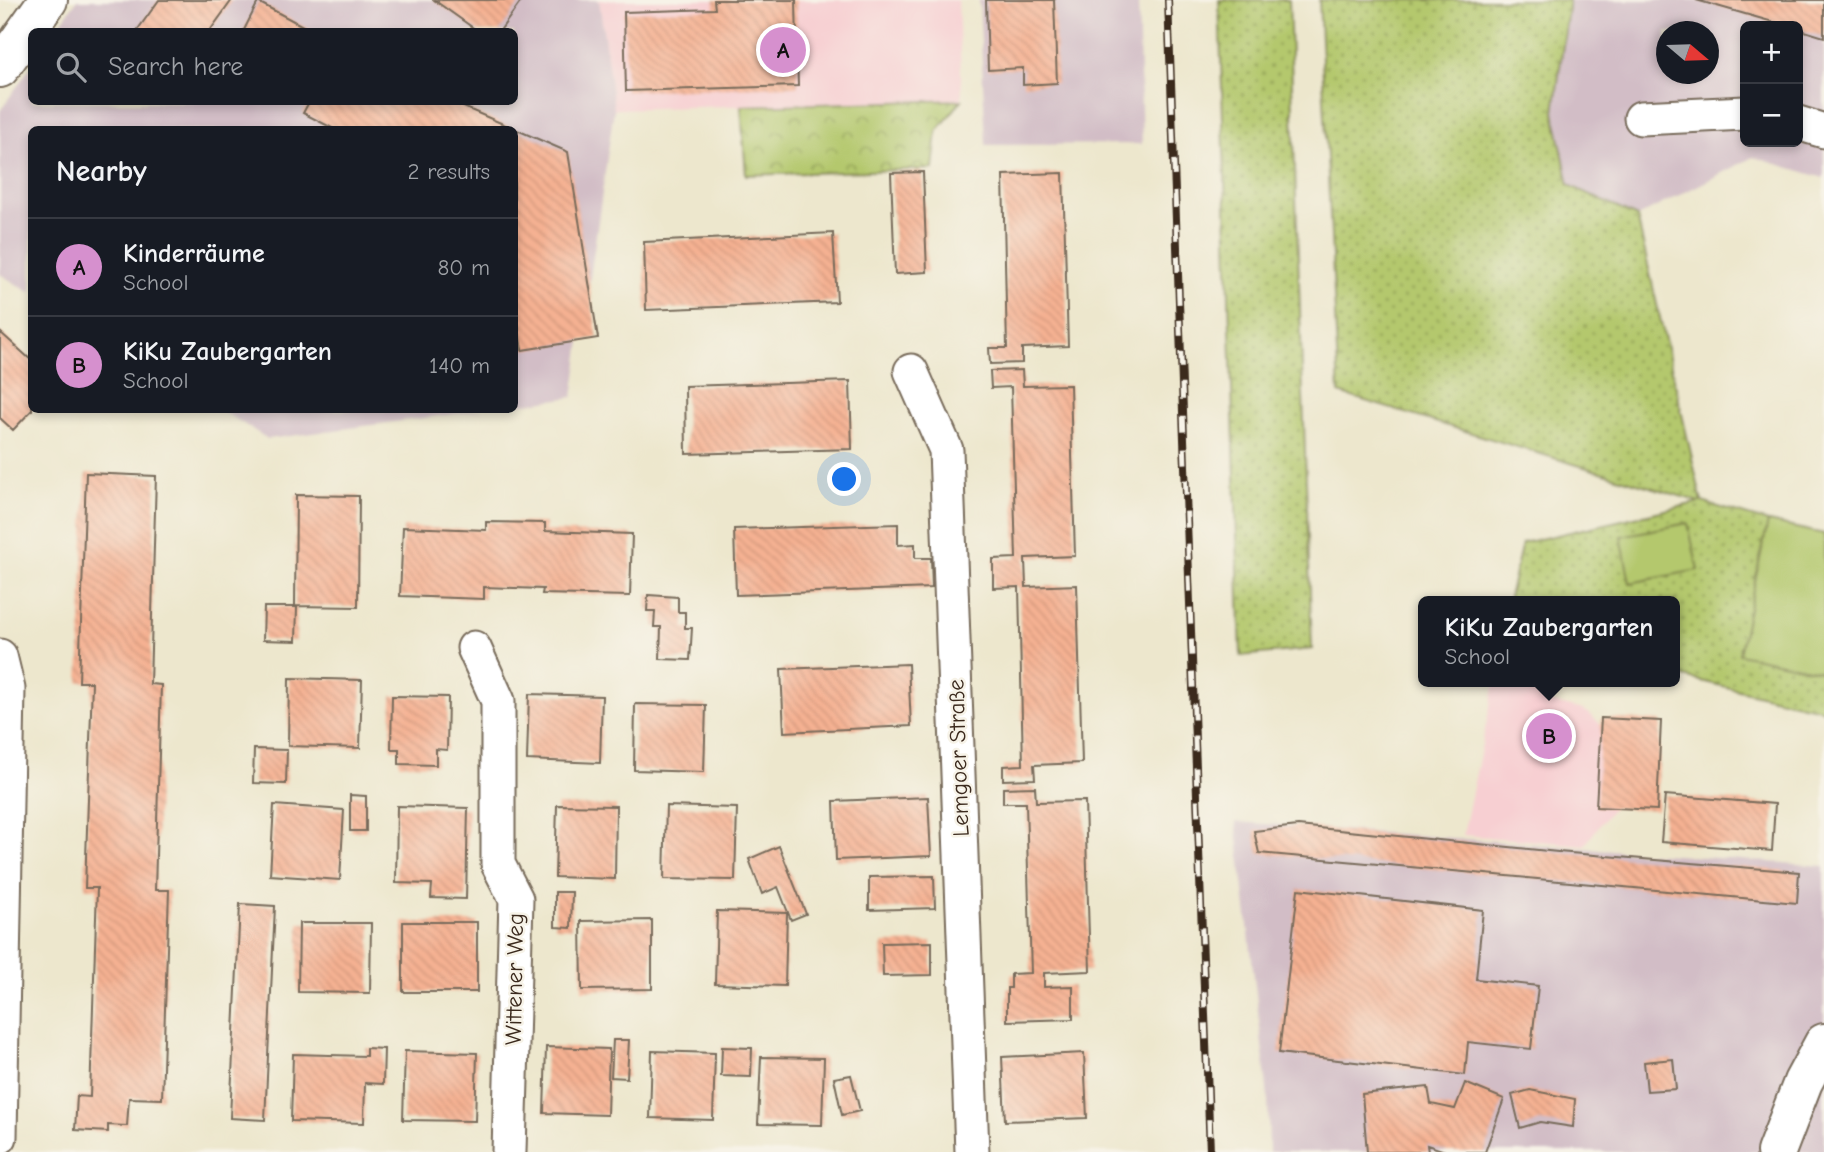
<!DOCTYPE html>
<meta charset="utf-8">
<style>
:root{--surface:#171b24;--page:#242831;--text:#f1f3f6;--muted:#9ea1a6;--line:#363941;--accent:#d690ce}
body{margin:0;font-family:"Comic Neue",sans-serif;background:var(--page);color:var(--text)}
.controls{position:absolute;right:21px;top:21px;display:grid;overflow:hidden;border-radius:10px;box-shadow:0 4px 10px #0003}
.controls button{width:63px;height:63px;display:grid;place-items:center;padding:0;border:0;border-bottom:2px solid var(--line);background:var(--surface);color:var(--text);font:35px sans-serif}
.compass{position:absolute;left:1656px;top:21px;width:63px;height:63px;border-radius:50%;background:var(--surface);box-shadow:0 4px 10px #0003;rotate:109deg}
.you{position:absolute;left:845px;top:480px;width:24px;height:24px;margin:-18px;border:5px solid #fff;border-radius:50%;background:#1a73e8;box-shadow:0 0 0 10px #1a73e833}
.badge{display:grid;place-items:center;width:46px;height:46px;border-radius:50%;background:var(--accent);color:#111;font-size:23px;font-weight:700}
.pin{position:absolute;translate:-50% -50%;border:4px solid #fff;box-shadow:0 2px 7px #0006}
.popup{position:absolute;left:1418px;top:596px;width:262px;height:91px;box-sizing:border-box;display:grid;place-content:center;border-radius:10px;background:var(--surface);filter:drop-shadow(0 2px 5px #0005);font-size:23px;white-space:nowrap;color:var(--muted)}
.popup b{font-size:26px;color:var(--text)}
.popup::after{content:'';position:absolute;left:50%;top:100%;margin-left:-14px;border:14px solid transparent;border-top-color:var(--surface)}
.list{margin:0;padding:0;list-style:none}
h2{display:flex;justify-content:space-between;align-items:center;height:91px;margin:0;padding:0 28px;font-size:30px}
h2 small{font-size:23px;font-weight:400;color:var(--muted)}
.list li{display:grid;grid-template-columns:46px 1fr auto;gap:21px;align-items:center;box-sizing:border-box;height:98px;padding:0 28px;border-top:2px solid var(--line)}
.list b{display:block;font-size:26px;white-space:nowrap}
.list p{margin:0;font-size:23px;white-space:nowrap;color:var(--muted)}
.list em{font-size:23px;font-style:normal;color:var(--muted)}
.icon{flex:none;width:38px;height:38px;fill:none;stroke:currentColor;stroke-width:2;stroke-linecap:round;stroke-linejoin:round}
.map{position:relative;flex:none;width:1824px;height:1152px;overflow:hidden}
.search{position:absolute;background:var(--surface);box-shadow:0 4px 10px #0003;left:28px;top:28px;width:490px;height:77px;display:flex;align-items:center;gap:18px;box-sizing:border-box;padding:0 24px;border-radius:10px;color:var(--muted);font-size:26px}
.panel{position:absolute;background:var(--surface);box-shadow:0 4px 10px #0003;left:28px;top:126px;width:490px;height:287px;border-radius:10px}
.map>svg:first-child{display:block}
</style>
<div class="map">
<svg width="1824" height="1152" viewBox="0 0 1824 1152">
<defs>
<pattern id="grass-dots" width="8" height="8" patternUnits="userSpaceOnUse" patternTransform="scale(1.75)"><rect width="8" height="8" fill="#b4c86d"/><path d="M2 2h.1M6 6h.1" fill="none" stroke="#94a359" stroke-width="1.8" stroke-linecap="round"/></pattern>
<pattern id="park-crowns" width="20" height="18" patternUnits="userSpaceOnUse" patternTransform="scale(1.75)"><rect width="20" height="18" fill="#b4c86d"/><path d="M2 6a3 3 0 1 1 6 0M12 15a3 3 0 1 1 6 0" fill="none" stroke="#94a359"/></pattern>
<pattern id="building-back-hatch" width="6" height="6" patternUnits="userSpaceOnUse" patternTransform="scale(1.75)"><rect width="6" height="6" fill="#f5b192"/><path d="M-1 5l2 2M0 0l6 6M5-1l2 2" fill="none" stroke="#d3987d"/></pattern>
</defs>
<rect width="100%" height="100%" fill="#f7f3e8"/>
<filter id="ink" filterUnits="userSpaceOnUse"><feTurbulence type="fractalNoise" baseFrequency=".0143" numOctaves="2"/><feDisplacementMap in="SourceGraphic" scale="14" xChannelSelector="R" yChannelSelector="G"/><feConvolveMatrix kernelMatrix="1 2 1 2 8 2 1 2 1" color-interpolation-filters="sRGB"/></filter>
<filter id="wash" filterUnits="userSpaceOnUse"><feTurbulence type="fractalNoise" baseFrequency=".00686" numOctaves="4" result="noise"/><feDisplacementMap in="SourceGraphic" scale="28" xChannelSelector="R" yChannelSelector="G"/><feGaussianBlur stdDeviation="1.57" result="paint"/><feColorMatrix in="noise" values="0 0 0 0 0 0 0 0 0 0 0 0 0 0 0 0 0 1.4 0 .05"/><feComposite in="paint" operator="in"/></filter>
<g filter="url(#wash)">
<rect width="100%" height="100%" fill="#ede7cd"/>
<!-- built -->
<path fill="#f7cfd2" d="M599,0h359l4,100 -348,9z
M1495,682h59l-4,20 34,8 62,52 -61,83 -122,-10z"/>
<!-- industrial -->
<path fill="#d2bdc6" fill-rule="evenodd" d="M77,0h522l15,109 -41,288 -58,8 -1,-275h-482l-1,163 -31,-19v-163l31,-45 1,36h482v-70l-459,-1z
M979,0h159l4,144 -156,1z
M1569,0h255v178l-71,-21 -116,60 -68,-32 -15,-73zM1745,26h53v116h-53zM1666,32h42v42h-42z
M221,410h262l-215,29z
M1236,822l588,44v286h-555l-1,-55z"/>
<!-- grass -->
<path fill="url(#grass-dots)" stroke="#787946" stroke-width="2" d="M1219,0h70l23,649 -71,7z
M1319,0h250l-15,112 15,73 68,32 65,285 66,20 56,12v176l-149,-35v-74h-167l14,-58 178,-41 -361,-109z"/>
<!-- park -->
<path fill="url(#park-crowns)" stroke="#787946" stroke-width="2" d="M962,100l-25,31 -4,38 -187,6 -5,-69z"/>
<!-- pitch -->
<path fill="#b4c86d" stroke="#787946" stroke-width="2" d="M1768,522l56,12v138l-85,-18z
M1688,523l10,47 -68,13 -9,-47z"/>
<g id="blocks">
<!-- building -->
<path fill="url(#building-back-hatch)" d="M159,0h73l-23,32h-73z
M434,0h88l-23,32h-20z
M714,0h82l1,46h-6l1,8 5,-1 1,33 -172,5 -2,-79 91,-3z
M986,0h68l3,83 -34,2v-17l-35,2z
M1696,0h128v37l-26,-8v-3h-11z
M258,2l56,30h-71z
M309,102h143l116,50 30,186 -76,12 -6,-38 -2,5v-187h-178l-33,-17z
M923,172l4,100 -32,2 -4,-101z
M1063,173l5,173 -46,2v15l-32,1 -1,-16h18l-4,-173z
M833,233l4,69 -191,8 -2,-68z
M0,332l32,29v49l-19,20 -13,-12z
M1022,370l1,16 47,-1 5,171 -50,2 1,29 51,-2 5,178 -48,2 1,14 -32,1v-14l20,-1 -4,-178 -26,1v-29l23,-1 -5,-171 -20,1 -1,-17z
M850,381l2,68 -166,5 -1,-68z
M86,473l70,3 -6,208 11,1 -6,205h14l-7,209 -33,-1 -2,28 -19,-1v7l-33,-2 2,-34 13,1 7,-209h-12l7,-206h-13z
M296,495l63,1 -1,111 -63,-1z
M486,522l59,1v8l87,3 -2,62 -88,-2 1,-5 -59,-2v12l-84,-3 3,-69 83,3z
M898,524v21l17,-1v14h16l1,30 -196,7 -2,-66z
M648,595l30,2v15h7v16h7l-2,32 -30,-1 1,-32h-7l1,-16h-8z
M264,607h33l-1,34 -33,-1z
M908,664l3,62 -127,6 -3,-63z
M289,678l73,2 -2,68 -72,-2z
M529,694l73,2 -2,67 -73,-3z
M392,696l56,1 -1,53 -11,-1v16l-37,-1v-15h-8z
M635,704l71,1 -2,67 -70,-2z
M1601,718l60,3 -4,89 -61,-3z
M254,749l33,1 -1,34 -33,-1z
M1035,787l1,15 49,-1 5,170 -46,2v14l29,-1v33l-66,2v-33h4v-14l20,-1 -5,-170h-23v-15z
M350,795l16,1v35h-16z
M1665,795l110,9 -3,47 -111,-9z
M928,797l3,59 -95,4 -2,-59z
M274,805l70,5 -4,70 -70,-5z
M557,805l59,1 -1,73 -60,-2z
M397,806l71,2 -2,91 -35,-1 1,-14 -36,-1z
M666,806l71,2 -2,72 -71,-1z
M1298,826l260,26 241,20 -2,31 -538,-50 -5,-22z
M779,846l27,68 -15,6 -13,-33 -16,7 -13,-35z
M934,876l1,32 -66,2v-33z
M1298,889l185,21 -7,69 62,7 -7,63 -63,-7 -3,33 -186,-22z
M555,892h17l-1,36 -16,-1z
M240,904l35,2 -10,214 -35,-2z
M717,911l70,2 -2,73 -70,-2z
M652,920v69l-70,1 -1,-69z
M403,922h74v70h-74z
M299,923h72l-1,70 -72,-1z
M932,942v33l-49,1 -1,-33z
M613,1040h16l-2,38 -16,-1z
M546,1047l63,2 -2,66 -63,-2z
M722,1047l30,1 -1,29 -30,-1z
M366,1048l18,1 -1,35 -18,-1 -1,40 -73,-2 2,-67 73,2z
M405,1051l72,2 -2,68 -72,-1z
M652,1051l63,2 -2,67 -63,-2z
M1084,1053l3,65 -82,3 -3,-64z
M761,1057l63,1 -2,67 -64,-1z
M1673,1059l3,30 -29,2 -3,-29z
M851,1075l9,36 -18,4 -8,-37z
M1465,1083l39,16 -19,53h-37l-21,-7 1,7h-61l-5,-58 66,-7 3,17 24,5z
M1530,1090l45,9 -2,28 -33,-5 -20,6 -8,-33z"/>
</g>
</g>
<g filter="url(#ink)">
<use href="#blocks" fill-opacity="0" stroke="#796c5b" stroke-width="2"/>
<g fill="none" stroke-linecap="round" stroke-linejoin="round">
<defs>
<path id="street" d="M1641,118l104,-5
M1798,123l26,8
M911,371l35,79 26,702
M474,648l24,53v163l18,35 -7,253
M0,656l8,33 -8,448"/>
<path id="secondary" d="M0,68l48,-68
M1776,1152l27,-70 21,-39"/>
</defs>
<!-- street casing -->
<use href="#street" stroke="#796c5b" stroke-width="37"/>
<!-- secondary casing -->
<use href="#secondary" stroke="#796c5b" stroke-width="42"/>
<!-- street -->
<use href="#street" stroke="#fff" stroke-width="33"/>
<!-- secondary -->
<use href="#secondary" stroke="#fff" stroke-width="38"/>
<defs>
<path id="rail" d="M1168,0l42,1152"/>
</defs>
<!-- rail casing -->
<use href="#rail" stroke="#3b2a1e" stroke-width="8"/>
<!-- rail -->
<use href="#rail" stroke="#f7f3e8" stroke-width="5" stroke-dasharray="16" stroke-linecap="butt"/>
</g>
</g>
<g text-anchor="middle" stroke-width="5" stroke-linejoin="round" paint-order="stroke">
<!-- street labels -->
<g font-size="23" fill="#3b2a1e" stroke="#f7f3e8">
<text transform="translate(958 758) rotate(-92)" y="8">Lemgoer Straße</text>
<text transform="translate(514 979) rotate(-89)" y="8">Wittener Weg</text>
</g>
</g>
</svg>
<div class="controls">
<button>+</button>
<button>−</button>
</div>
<svg class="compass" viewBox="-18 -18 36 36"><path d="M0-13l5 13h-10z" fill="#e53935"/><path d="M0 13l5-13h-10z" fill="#9ea1a6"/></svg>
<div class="you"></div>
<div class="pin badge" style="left:783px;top:50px">A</div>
<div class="pin badge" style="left:1549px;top:736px">B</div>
<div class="popup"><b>KiKu Zaubergarten</b>School</div>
<div class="search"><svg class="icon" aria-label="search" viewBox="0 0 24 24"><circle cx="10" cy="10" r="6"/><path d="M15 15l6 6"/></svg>Search here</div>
<section class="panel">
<h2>Nearby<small>2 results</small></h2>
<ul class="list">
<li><span class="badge">A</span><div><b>Kinderräume</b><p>School</p></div><em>80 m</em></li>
<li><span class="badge">B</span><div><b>KiKu Zaubergarten</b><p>School</p></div><em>140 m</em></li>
</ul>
</section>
</div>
